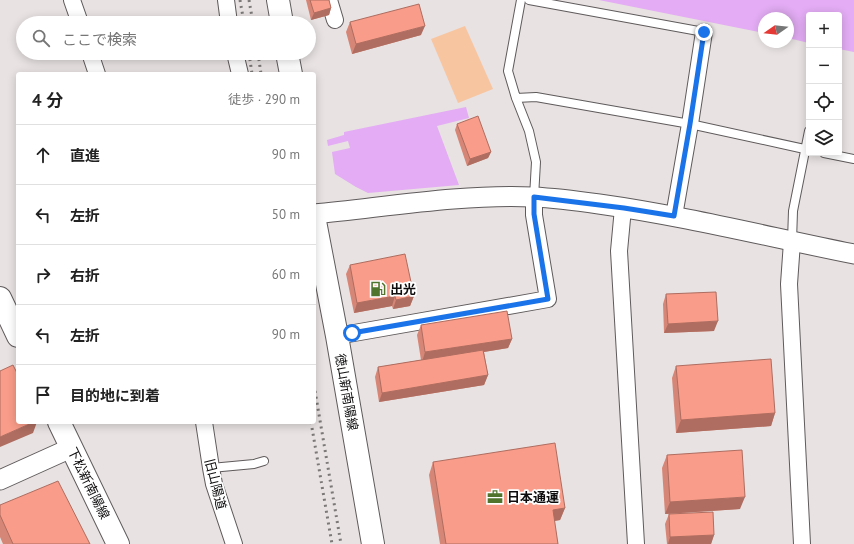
<!DOCTYPE html>
<html lang="ja">
<meta charset="utf-8">
<style>
:root{--surface:#fff;--page:#f2f2f2;--text:#222;--muted:#767676;--line:#e0e0e0}
body{margin:0;font-family:"PT Sans","Noto Sans JP",sans-serif;background:var(--page);color:var(--text)}
.controls{position:absolute;right:12px;top:12px;display:grid;overflow:hidden;border-radius:4px;box-shadow:0 2px 10px #0003}
.controls button{width:36px;height:36px;display:grid;place-items:center;padding:0;border:0;border-bottom:1px solid var(--line);background:var(--surface);color:var(--text);font:20px sans-serif}
.compass{position:absolute;left:758px;top:12px;width:36px;height:36px;border-radius:50%;background:var(--surface);box-shadow:0 2px 10px #0003;rotate:256deg}
.stop{position:absolute;width:12px;height:12px;margin:-9px;border:3px solid #1a73e8;border-radius:50%;background:#fff}
.stop.end{background:#1a73e8;border-color:#fff;box-shadow:0 1px 4px #0008}
.list{margin:0;padding:0;list-style:none}
h2{display:flex;justify-content:space-between;align-items:center;height:52px;margin:0;padding:0 16px;font-size:17px}
h2 small{font-size:13px;font-weight:400;color:var(--muted)}
.list li{display:grid;grid-template-columns:26px 1fr auto;gap:12px;align-items:center;box-sizing:border-box;height:60px;padding:0 16px;border-top:1px solid var(--line)}
.list b{display:block;font-size:15px;white-space:nowrap}
.list em{font-size:13px;font-style:normal;color:var(--muted)}
.icon{flex:none;width:22px;height:22px;fill:none;stroke:currentColor;stroke-width:2;stroke-linecap:round;stroke-linejoin:round}
.map{position:relative;flex:none;width:854px;height:544px;overflow:hidden}
.search{position:absolute;background:var(--surface);box-shadow:0 2px 10px #0003;left:16px;top:16px;width:300px;height:44px;display:flex;align-items:center;gap:10px;box-sizing:border-box;padding:0 14px;border-radius:22px;color:var(--muted);font-size:15px}
.panel{position:absolute;background:var(--surface);box-shadow:0 2px 10px #0003;left:16px;top:72px;width:300px;height:352px;border-radius:4px}
.map>svg:first-child{display:block}
</style>
<div class="map">
<svg width="854" height="544" viewBox="0 0 854 544">
<rect width="100%" height="100%" fill="#e8e2e2"/>
<!-- green -->
<path fill="#f8c5a1" d="M465,26l28,63 -35,14 -27,-64z"/>
<!-- water -->
<path fill="#e3acf4" d="M599,0h255v52l-15,-3v-34h-30v28l-21,-5v-20h-24v15z
M466,107l3,11 -32,8 22,59 -91,8 -12,-6 -21,-13 -3,-22 18,-4 -2,-7 -20,5 -1,-6 17,-5v-3z"/>
<g fill="none" stroke-linecap="round" stroke-linejoin="round">
<defs>
<path id="service" d="M521,0l-13,71 8,27 13,33 7,31 -2,35
M529,0l175,32
M516,98l20,-1 154,27 119,26
M824,153l30,6
M792,241l1,-30 16,-80
M211,468l43,-4 10,-3"/>
<path id="minor" d="M72,0l8,23
M226,0l3,23
M329,0l6,20
M90,53l7,21
M235,53l5,21
M623,208l-4,43 17,293
M674,216l16,-92 14,-92
M792,242l-3,42 13,260
M337,336l211,-37 -14,-84v-18
M204,422l7,46 3,16 20,60"/>
<path id="tertiary" d="M314,214c73,-7 146,-20 219,-17 22,1 45,4 66,7 86,12 170,33 255,50
M0,480l71,-32"/>
<path id="secondary" d="M278,0l4,23
M287,53l4,21
M314,216l23,120 36,208
M0,298l18,38
M59,422l59,122"/>
</defs>
<!-- service casing -->
<use href="#service" stroke="#5f5a5b" stroke-width="10"/>
<!-- minor casing -->
<use href="#minor" stroke="#5f5a5b" stroke-width="18"/>
<!-- tertiary casing -->
<use href="#tertiary" stroke="#5f5a5b" stroke-width="21"/>
<!-- secondary casing -->
<use href="#secondary" stroke="#5f5a5b" stroke-width="24"/>
<!-- service -->
<use href="#service" stroke="#fff" stroke-width="8"/>
<!-- minor -->
<use href="#minor" stroke="#fff" stroke-width="16"/>
<!-- tertiary -->
<use href="#tertiary" stroke="#fff" stroke-width="19"/>
<!-- secondary -->
<use href="#secondary" stroke="#fff" stroke-width="22"/>
<!-- rail -->
<path stroke="#7c7878" stroke-width="3" stroke-dasharray="2 4" stroke-linecap="butt" d="M240,0l4,23
M249,0l4,23
M249,53l3,21
M258,53l3,21
M314,385l27,159
M311,422l21,122"/>
</g>
<!-- wall -->
<path fill="#d68676" d="M306,0h23l2,8 -2,7 -18,5z
M350,22l71,13 -69,19 -6,-22z
M457,124l34,28 -3,6 -21,8 -12,-36z
M350,265l64,31 -4,10 -17,3 -1,-3 -38,7 -8,-39z
M666,294l48,37 -50,2 -1,-29z
M421,325l91,14 -4,9 -24,4 4,23 -4,10 -105,17 -4,-25 3,-10 43,-7 -4,-25z
M676,366l99,47 -4,13 -95,7 -4,-55z
M667,455l73,54 -75,5 -3,-46z
M433,462l132,46 -5,12 -6,1 4,23h-118l-11,-69z
M0,505l90,39h-87l-3,-7z
M669,514l45,21 -3,9h-44l-2,-20z"/>
<!-- shaded-wall -->
<path fill="#ae6d60" d="M331,8l-2,7 -18,5 3,-7z
M425,26l-4,9 -69,19 4,-10z
M491,152l-3,6 -21,8 3,-7z
M395,296l-3,10 -38,7 3,-10z
M414,296l-4,10 -17,3 3,-9z
M718,321l-4,10 -50,2 4,-9z
M512,339l-4,9 -86,14 3,-10z
M488,375l-4,10 -105,17 3,-9z
M775,413l-4,13 -95,7 5,-13z
M34,422h3l-4,11 -33,14v-10z
M745,497l-5,12 -75,5 5,-12z
M565,508l-5,12 -12,2 5,-12z
M714,535l-3,9h-43l2,-7z"/>
<!-- building -->
<path fill="#f99c89" stroke="#ae6d60" d="M310,0h19l2,8 -17,5z
M419,4l6,22 -69,18 -6,-22z
M478,116l13,36 -21,7 -13,-35z
M405,254l9,42 -18,4 -1,-4 -38,7 -7,-38z
M716,292l2,29 -50,3 -2,-30z
M507,311l5,28 -87,13 -4,-27z
M483,350l5,25 -106,18 -4,-26z
M771,359l4,54 -94,7 -5,-54z
M13,365l5,10v47h16l-34,15v-66z
M555,443l10,65 -12,2 5,34h-112l-13,-82z
M742,450l3,47 -75,5 -3,-47z
M58,481l32,63h-77l-13,-29v-10z
M713,512l1,23 -44,2 -1,-23z"/>
<g fill="none" stroke-linecap="round" stroke-linejoin="round">
<!-- route -->
<path stroke="#1a73e8" stroke-width="5" d="M352,333l196,-34 -14,-85v-17l90,11 50,8 16,-92 14,-92"/>
</g>
<!-- icons -->
<defs>
<symbol id="fuel-bare" viewBox="-9 -9 18 18"><path d="M-5.5-6h7V0h2V4h1.3V-2.5L3-4.5l.8-.8L6-3V5H2.5V1h-1V6h-7ZM-4.2-4.7v3.2H.2V-4.7Z" fill="#50742c" stroke="#fff" stroke-width="2.5" paint-order="stroke"/></symbol>
<symbol id="office-bare" viewBox="-9 -9 18 18"><path d="M-6-3h4V-5.5h4V-3h4V5H-6ZM-1-4.5V-3h2v-1.5ZM-6 0V1H6V0Z" fill="#50742c" stroke="#fff" stroke-width="2.5" paint-order="stroke"/></symbol>
</defs>
<g fill-rule="evenodd">
<use href="#fuel-bare" x="367" y="278" width="22" height="22"/>
<use href="#office-bare" x="484" y="486" width="22" height="22"/>
</g>
<g text-anchor="middle" stroke-width="3.5" stroke-linejoin="round" paint-order="stroke">
<!-- poi labels -->
<g font-size="13" font-weight="bold" fill="#0f0d0d" stroke="#fff" text-anchor="start">
<text x="390" y="294">出光</text>
<text x="507" y="502">日本通運</text>
</g>
<!-- street labels -->
<g font-size="13" fill="#0f0d0d" stroke="#fff">
<text transform="translate(347 392) rotate(80)" y="5">徳山新南陽線</text>
<text transform="translate(89 483) rotate(64)" y="5">下松新南陽線</text>
<text transform="translate(216 484) rotate(76)" y="5">旧山陽道</text>
</g>
</g>
</svg>
<div class="controls">
<button>+</button>
<button>−</button>
<button><svg class="icon" aria-label="locate" viewBox="0 0 24 24"><circle cx="12" cy="12" r="6"/><path d="M12 2v4M12 18v4M2 12h4M18 12h4"/></svg></button>
<button><svg class="icon" aria-label="layers" viewBox="0 0 24 24"><path d="M12 4l9 5-9 5-9-5zM3 14l9 5 9-5"/></svg></button>
</div>
<svg class="compass" viewBox="-18 -18 36 36"><path d="M0-13l5 13h-10z" fill="#e53935"/><path d="M0 13l5-13h-10z" fill="#767676"/></svg>
<div class="stop" style="left:352px;top:333px"></div>
<div class="stop end" style="left:704px;top:32px"></div>
<div class="search"><svg class="icon" aria-label="search" viewBox="0 0 24 24"><circle cx="10" cy="10" r="6"/><path d="M15 15l6 6"/></svg>ここで検索</div>
<section class="panel">
<h2>4 分<small>徒歩 · 290 m</small></h2>
<ul class="list">
<li><svg class="icon" aria-label="ahead" viewBox="0 0 24 24"><path d="M12 20V5M6 11l6-6 6 6"/></svg><div><b>直進</b></div><em>90 m</em></li>
<li><svg class="icon" aria-label="left" viewBox="0 0 24 24"><path d="M17 20v-9H6M10 6l-5 5 5 5"/></svg><div><b>左折</b></div><em>50 m</em></li>
<li><svg class="icon" aria-label="right" viewBox="0 0 24 24"><path d="M7 20v-9h11M14 6l5 5-5 5"/></svg><div><b>右折</b></div><em>60 m</em></li>
<li><svg class="icon" aria-label="left" viewBox="0 0 24 24"><path d="M17 20v-9H6M10 6l-5 5 5 5"/></svg><div><b>左折</b></div><em>90 m</em></li>
<li><svg class="icon" aria-label="arrive" viewBox="0 0 24 24"><path d="M6 21V4h12l-3 4 3 4H6"/></svg><div><b>目的地に到着</b></div></li>
</ul>
</section>
</div>
